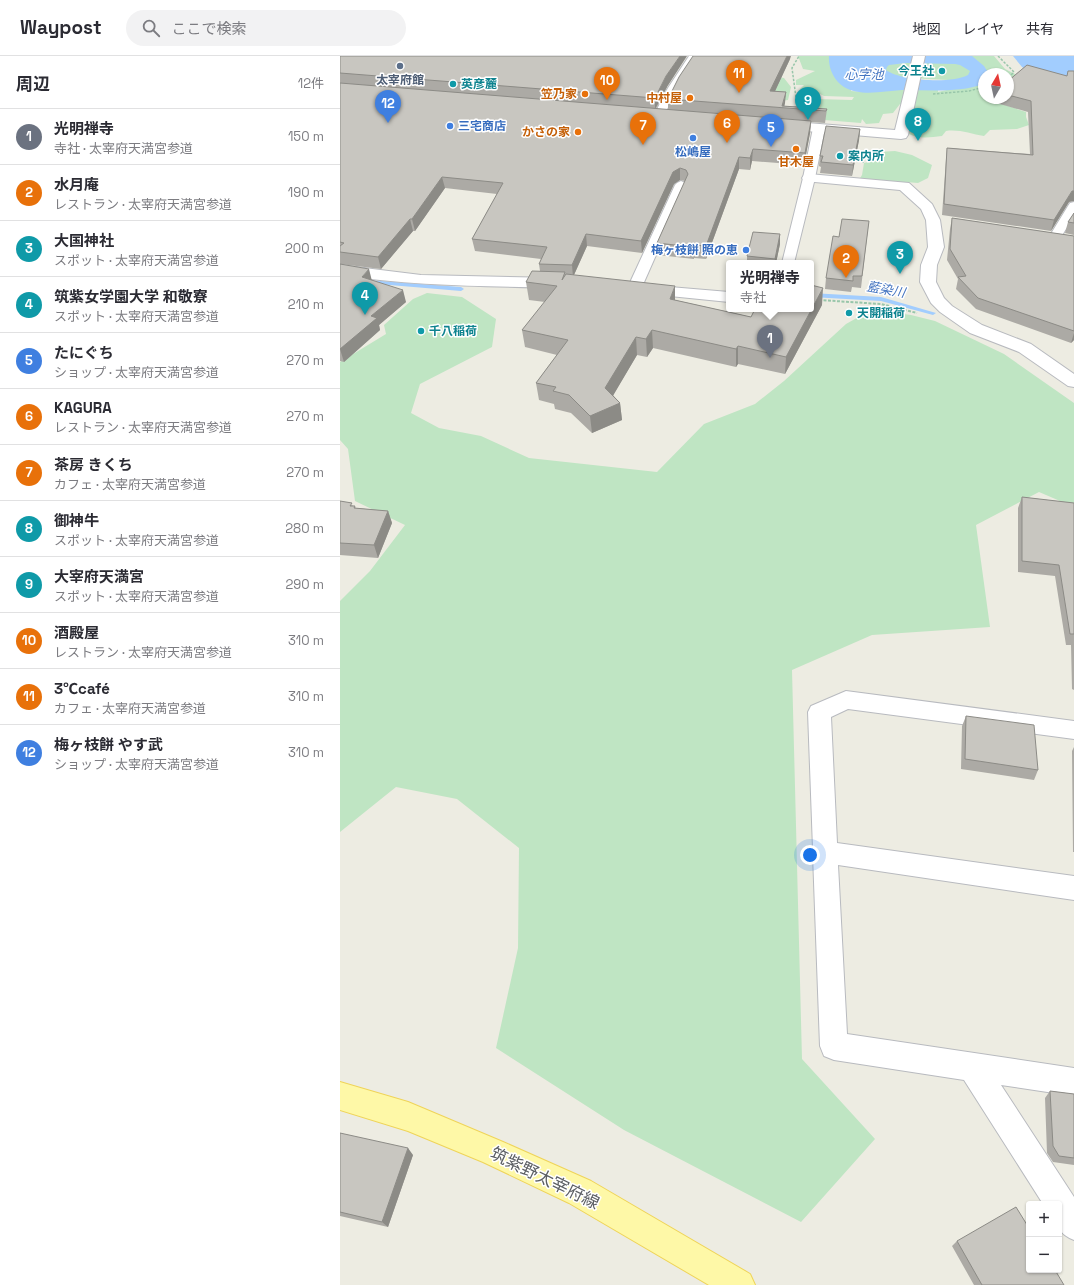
<!DOCTYPE html>
<html lang="ja">
<meta charset="utf-8">
<style>
:root{--surface:#fff;--page:#f2f2f3;--text:#2b2b33;--muted:#7c7c81;--line:#e1e1e2;--accent:#e7502f}
body{margin:0;font-family:"Space Grotesk","Noto Sans JP",sans-serif;background:var(--page);color:var(--text)}
.controls{position:absolute;right:12px;bottom:12px;display:grid;overflow:hidden;border-radius:4px;box-shadow:0 1px 3px #0004}
.controls button{width:36px;height:36px;display:grid;place-items:center;padding:0;border:0;border-bottom:1px solid var(--line);background:var(--surface);color:var(--text);font:20px sans-serif}
.compass{position:absolute;left:638px;top:12px;width:36px;height:36px;border-radius:50%;background:var(--surface);box-shadow:0 1px 3px #0004;rotate:9deg}
.you{position:absolute;left:470px;top:799px;width:14px;height:14px;margin:-10px;border:3px solid #fff;border-radius:50%;background:#1a73e8;box-shadow:0 0 0 6px #1a73e833}
.badge{display:grid;place-items:center;width:26px;height:26px;border-radius:50%;background:var(--accent);color:#fff;font-size:13px;font-weight:700}
.pin{position:absolute;translate:-50% -33px;filter:drop-shadow(0 1px 2px #0008)}
.pin::after{content:'';position:absolute;top:21px;width:14px;height:12px;background:inherit;clip-path:polygon(0 0,100% 0,50% 100%)}
.popup{position:absolute;left:386px;top:204px;width:88px;height:52px;box-sizing:border-box;display:grid;place-content:center;border-radius:4px;background:var(--surface);filter:drop-shadow(0 1px 3px #0005);font-size:13px;white-space:nowrap;color:var(--muted)}
.popup b{font-size:15px;color:var(--text)}
.popup::after{content:'';position:absolute;left:50%;top:100%;margin-left:-8px;border:8px solid transparent;border-top-color:var(--surface)}
.list{margin:0;padding:0;list-style:none}
h2{display:flex;justify-content:space-between;align-items:center;height:52px;margin:0;padding:0 16px;font-size:17px}
h2 small{font-size:13px;font-weight:400;color:var(--muted)}
.list li{display:grid;grid-template-columns:26px 1fr auto;gap:12px;align-items:center;box-sizing:border-box;height:56px;padding:0 16px;border-top:1px solid var(--line)}
.list b{display:block;font-size:15px;white-space:nowrap}
.list p{margin:0;font-size:13px;white-space:nowrap;color:var(--muted)}
.list em{font-size:13px;font-style:normal;color:var(--muted)}
.icon{flex:none;width:22px;height:22px;fill:none;stroke:currentColor;stroke-width:2;stroke-linecap:round;stroke-linejoin:round}
.map{position:relative;flex:none;width:734px;height:1229px;overflow:hidden}
header{display:flex;align-items:center;gap:24px;box-sizing:border-box;height:56px;padding:0 20px;background:var(--surface);border-bottom:1px solid var(--line)}
header strong{font-size:19px}
nav{display:flex;gap:22px;margin-inline-start:auto;font-size:14px}
.search{width:280px;height:36px;background:var(--page);display:flex;align-items:center;gap:10px;box-sizing:border-box;padding:0 14px;border-radius:22px;color:var(--muted);font-size:15px}
main{display:flex}
aside{flex:1;background:var(--surface)}
.map>svg:first-child{display:block}
</style>
<header>
<strong>Waypost</strong>
<div class="search"><svg class="icon" aria-label="search" viewBox="0 0 24 24"><circle cx="10" cy="10" r="6"/><path d="M15 15l6 6"/></svg>ここで検索</div>
<nav><a>地図</a><a>レイヤ</a><a>共有</a></nav>
</header>
<main>
<aside>
<h2>周辺<small>12件</small></h2>
<ul class="list">
<li><span class="badge" style="background:#6b7280">1</span><div><b>光明禅寺</b><p>寺社 · 太宰府天満宮参道</p></div><em>150 m</em></li>
<li><span class="badge" style="background:#e8710a">2</span><div><b>水月庵</b><p>レストラン · 太宰府天満宮参道</p></div><em>190 m</em></li>
<li><span class="badge" style="background:#0f9aa8">3</span><div><b>大国神社</b><p>スポット · 太宰府天満宮参道</p></div><em>200 m</em></li>
<li><span class="badge" style="background:#0f9aa8">4</span><div><b>筑紫女学園大学 和敬寮</b><p>スポット · 太宰府天満宮参道</p></div><em>210 m</em></li>
<li><span class="badge" style="background:#3f7fe0">5</span><div><b>たにぐち</b><p>ショップ · 太宰府天満宮参道</p></div><em>270 m</em></li>
<li><span class="badge" style="background:#e8710a">6</span><div><b>KAGURA</b><p>レストラン · 太宰府天満宮参道</p></div><em>270 m</em></li>
<li><span class="badge" style="background:#e8710a">7</span><div><b>茶房 きくち</b><p>カフェ · 太宰府天満宮参道</p></div><em>270 m</em></li>
<li><span class="badge" style="background:#0f9aa8">8</span><div><b>御神牛</b><p>スポット · 太宰府天満宮参道</p></div><em>280 m</em></li>
<li><span class="badge" style="background:#0f9aa8">9</span><div><b>大宰府天満宮</b><p>スポット · 太宰府天満宮参道</p></div><em>290 m</em></li>
<li><span class="badge" style="background:#e8710a">10</span><div><b>酒殿屋</b><p>レストラン · 太宰府天満宮参道</p></div><em>310 m</em></li>
<li><span class="badge" style="background:#e8710a">11</span><div><b>3℃café</b><p>カフェ · 太宰府天満宮参道</p></div><em>310 m</em></li>
<li><span class="badge" style="background:#3f7fe0">12</span><div><b>梅ヶ枝餅 やす武</b><p>ショップ · 太宰府天満宮参道</p></div><em>310 m</em></li>
</ul>
</aside>
<div class="map">
<svg width="734" height="1229" viewBox="0 0 734 1229">
<rect width="100%" height="100%" fill="#edece2"/>
<!-- green -->
<path fill="#bfe5c3" fill-rule="evenodd" d="M458,0h52l1,35 13,1 10,-5 -3,-22 35,-2 18,-7h70l11,13 10,5v3l-7,7v-10h-24v24h16l-4,4 30,10v5l3,8 -12,4 -27,1 -6,6c-13,-2 -25,-7 -38,-5l-4,5c-15,2 -24,3 -38,-4l-1,-16h12v-7l-15,-5 -7,9 -10,1 -4,9 -13,1 -4,-5 -1,4 -49,-4 -2,-11 8,-4 -2,-5 36,1 2,-3 -30,-1 -4,-2 -6,2 -10,-2 1,-3 -5,-2 4,-4h-8v-5l19,-9 -12,-2zM570,22l38,2 7,8 -17,4v-5z
M421,19l23,3 7,9 -3,13 -8,1z
M555,95l17,4 20,10 -4,13 -10,5 -12,-1 4,6 -51,-8 3,-5 2,-12 14,-3v-8z
M87,237l35,4 34,22 -4,28 -72,37 -9,29 28,15 42,8 48,22 128,14 47,-48 51,-20 29,-23 62,-57 16,-9 19,-4 30,4 24,6 69,33 70,49v104l-35,-15 -63,33 14,102 -118,8 -80,35 10,389 73,80 -74,83 -177,-92 -128,-82 22,-100 1,-100 -62,-49 -61,-12 -56,45v-231l30,-30 35,-46 -50,-24 -7,-52 -8,-9v-78l46,-28 -2,-9 29,-26z"/>
<!-- water -->
<path fill="#a2cdfe" fill-rule="evenodd" d="M489,0h143l12,10 5,8h-5v10c-26,9 -55,6 -82,6 -18,1 -41,7 -58,-3 -10,-6 -16,-19 -15,-31zM566,7l49,1 5,1 10,6 -2,4c-16,9 -67,6 -82,-5l1,-3 2,-2z
M673,0h61v21l-43,-3 -9,-7z"/>
<g fill="none" stroke-linecap="round" stroke-linejoin="round">
<!-- stream -->
<path fill="#a2cdfe" fill-rule="evenodd" d="M28,224l93,7 3,2 -3,2 -95,-8v-2z
M471,237l70,4 55,16 -3,2 -52,-14 -70,-4z"/>
<defs>
<path id="service" d="M349,0h10l-21,32 -15,29h-8l-1,-2 14,-27z
M479,69l6,3 -10,50 -21,85h-12l21,-85 10,-50z
M341,125l4,2 2,2 -46,104 -2,3h-10l-2,-3 48,-104 2,-2z
M734,146v14l-13,21 -2,3h-8l-2,-3 19,-31 2,-3z"/>
<path id="pedestrian" d="M573,0h12l-17,79 -2,3 -5,1 -119,-10 -5,-1 -2,-3 2,-3 5,-1 113,9z"/>
<path id="minor" d="M469,118l100,9 23,21 8,16 4,27 -7,18 -1,17 8,16 8,8 30,19 49,19 43,30v13l-6,-1 -49,-34 -49,-19 -30,-21 -9,-9 -11,-21 1,-17 7,-18 -2,-27 -5,-11 -21,-19 -96,-9 -2,-3 2,-3z
M0,209l81,10 135,3 6,2 2,3 -2,3 -6,2c-72,-2 -144,-2 -216,-13z
M306,229l83,7v10l-89,-9 -2,-3 2,-3z
M506,635l228,30v18l-226,-30 -17,8 6,126 237,33v24l-236,-35 9,169 227,34v28l-73,-11 73,112v43c-20,-8 -15,-17 -15,-36h-16l-79,-124 -130,-20 -10,-4 -4,-10 -7,-191 -1,-3 1,-3 -5,-137 3,-6z"/>
<path id="primary" d="M0,1026l68,20 95,40 88,39 159,93 5,11h-46l-140,-82 -86,-41 -75,-31 -68,-21z"/>
</defs>
<!-- service casing -->
<use href="#service" stroke="#b8babf" stroke-width="2"/>
<!-- pedestrian casing -->
<use href="#pedestrian" stroke="#b8babf" stroke-width="2"/>
<!-- minor casing -->
<use href="#minor" stroke="#b8babf" stroke-width="2"/>
<!-- primary casing -->
<use href="#primary" stroke="#efd459" stroke-width="2"/>
<!-- path-far1 -->
<path stroke="#98c6aa" stroke-width="1.5" stroke-dasharray="2.5 1.5" stroke-linecap="butt" d="M658,0l16,16 -6,6
M593,38l36,-3 15,-4
M457,49l-5,-37 7,-12
M523,107l1,-11"/>
<!-- path -->
<path stroke="#98c6aa" stroke-width="2" stroke-dasharray="3 1.5" stroke-linecap="butt" d="M479,244l62,4 36,9"/>
<!-- service -->
<use href="#service" fill="#fff" fill-rule="evenodd"/>
<!-- pedestrian -->
<use href="#pedestrian" fill="#fff" fill-rule="evenodd"/>
<!-- minor -->
<use href="#minor" fill="#fff" fill-rule="evenodd"/>
<!-- primary -->
<use href="#primary" fill="#fef8a7" fill-rule="evenodd"/>
</g>
<!-- wall -->
<path fill="#acaaa5" d="M0,0l327,31 -11,22 12,1v-11l122,-40 -15,32 11,1 -2,14 43,3 -2,14 -14,-1 -1,11 -6,32 -52,-4 -2,9 -11,-1 -33,90 -12,-1v1l-36,-4 -1,-12 28,-62 -5,-1 -6,4 -32,69 -55,-7 -13,29 101,25 76,17 71,-12 -37,69 -47,-10 -2,3 -83,-19 -6,9 -10,-2 -24,40 7,8 2,17 -30,13 -21,-20 -16,-4 -1,-5 -15,-4 -3,-17 21,-28 -32,-8 -3,-17 23,-28 -16,-2 -3,-18 14,-11 -1,-7 2,-5 -66,-8 -3,-12 25,-45 -52,-6 -30,43h-2l-32,38 -41,-5z
M687,9l42,137 -18,29 -109,-16 4,-56 1,-11 83,6 -2,-42 -35,-10 1,-4h14v-17z
M520,73l-1,11 -7,36 -32,-3 1,-6 -2,-1 1,-10z
M734,157v22l-9,-2 3,-11z
M612,162l122,18v104l-3,3 -95,-34 -20,-20 2,-10 -11,-19 3,-31z
M529,165l-8,67 -9,-1 -1,5 -26,-3 1,-11 13,-41z
M440,178v10l-4,19h-29v-7z
M0,208l31,16 35,22 -27,23 1,5 -36,32 -4,-1z
M682,441l52,6v187l-2,-1 -1,-44h-5l-11,-69 -37,-4v-64z
M0,445l14,5 2,2 32,3 4,12 -14,35 -38,-3z
M626,660l72,54 -4,10 -73,-11 1,-43z
M734,691v105h-1l-1,-101z
M710,1035l24,3v71l-21,-3 -6,-9 -2,-55z
M0,1077l73,22 -25,72 -48,-11z
M617,1185l107,44h-90l-22,-39z"/>
<!-- shaded-wall -->
<path fill="#8c8b86" d="M340,0h7l-20,31 -12,22v-11l11,-22z
M447,0h4l-1,3 -20,43v-11z
M446,36l-1,11 -1,5h-2z
M471,65l-1,12 -6,32 1,-12z
M520,73l-1,11 -7,36 1,-11z
M413,93l-1,12 -2,9v-12z
M399,101v12l-33,90v-13z
M340,112v12l-6,4 -32,69 -1,-12 32,-69z
M102,121l3,11 -30,43 -3,-12z
M732,135h2v10l-5,1 -18,29 3,-11z
M70,163l3,12 -32,38 -3,-12z
M246,178l1,12 -14,31 -1,-12z
M440,178v10l-4,19h-1v-4z
M354,189v14l-1,-12z
M29,213l3,12 -10,-4z
M335,230v18l-5,-5z
M483,232l-1,17 -37,69 1,-17z
M63,234l3,12 -27,23 1,5 -36,32 -4,-13 31,-33z
M312,274l1,18 -6,9 -1,-18z
M734,277v7l-3,3z
M296,281l1,18 -30,51 -2,-18z
M398,290v18l-2,3v-18z
M280,347l2,17 -30,13 -2,-17z
M48,455l4,12 -14,35 -4,-13z
M68,1092l5,7 -25,72 -6,-5z"/>
<!-- building -->
<path fill="#c8c6c0" stroke="#8c8b86" d="M0,0h340l-14,20 -11,22 -315,-25z
M353,0h94l-17,35 16,1 -4,14 45,3 -1,2 -158,-12 11,-22z
M687,9l40,11 1,-5h6v120h-2l-18,29 -110,-16 3,-56 86,7 -2,-54 -23,-6v-14z
M0,27l471,38 -6,32 -52,-4 -3,9 -11,-1 -33,89 -12,-1 -1,2 -36,-4 31,-69 -2,-4 -6,-2 -7,4 -32,69 -55,-7 -14,31 -33,-1 8,-17 -75,-8 31,-56 -61,-6 -30,42h-2l-32,38 -38,-5v-6l4,-3 -4,-1z
M486,70l34,3 -7,36 -32,-3 2,-6h-3z
M734,157v10l-6,-1z
M612,162l122,18v95l-96,-33 -20,-21 8,-1 -16,-27z
M502,163l27,2 -7,55h-9v5l-27,-3 7,-42 6,1z
M413,176l27,2 -5,25 -28,-3z
M0,208l29,5 -7,8 41,13 -32,26 6,2 -37,31z
M192,215l33,1 -3,8 4,-6 109,12 -5,13 81,18 4,-8h56v-24l12,3 -37,69 -48,-11 -2,3 -84,-19 -6,9 -10,-2 -31,51 15,15 -30,13 -21,-21 -16,-4 3,-4 -20,-4 32,-43 -46,-10 35,-44 -31,-4z
M682,441l52,6v131h-4l-11,-69 -37,-4z
M0,445l12,2 -2,3h5l-1,2 34,3 -14,34 -34,-2z
M626,660l68,9 4,45 -73,-11z
M710,1035l24,3v64l-15,-2 -6,-10z
M0,1077l68,15 -26,74 -42,-10z
M676,1151l13,21v42h26l9,15h-82l-25,-44z"/>
<!-- markers -->
<circle fill="#5c6f8a" stroke="#fff" stroke-width="1.5" cx="60" cy="10" r="4"/>
<g fill="#0f9aa8" stroke="#fff" stroke-width="1.5">
<circle cx="602" cy="15" r="4"/>
<circle cx="113" cy="28" r="4"/>
<circle cx="500" cy="100" r="4"/>
<circle cx="509" cy="257" r="4"/>
<circle cx="81" cy="275" r="4"/>
</g>
<g fill="#e8710a" stroke="#fff" stroke-width="1.5">
<circle cx="245" cy="38" r="4"/>
<circle cx="350" cy="42" r="4"/>
<circle cx="238" cy="76" r="4"/>
<circle cx="456" cy="93" r="4"/>
</g>
<g fill="#3f7fe0" stroke="#fff" stroke-width="1.5">
<circle cx="110" cy="70" r="4"/>
<circle cx="353" cy="82" r="4"/>
<circle cx="406" cy="194" r="4"/>
</g>
<g text-anchor="middle" stroke-width="3" stroke-linejoin="round" paint-order="stroke">
<!-- far-culture labels -->
<g font-size="12" font-weight="bold" fill="#0d838f" stroke="#fff" text-anchor="start">
<text x="594" y="19" text-anchor="end">今王社</text>
<text x="121" y="32">英彦麓</text>
<text x="508" y="104">案内所</text>
<text x="517" y="261">天開稲荷</text>
<text x="89" y="279">千八稲荷</text>
</g>
<!-- far-service labels -->
<g font-size="12" font-weight="bold" fill="#4e5e75" stroke="#fff">
<text x="60" y="28">太宰府館</text>
</g>
<!-- far-food labels -->
<g font-size="12" font-weight="bold" fill="#c56008" stroke="#fff" text-anchor="end">
<text x="237" y="42">笠乃家</text>
<text x="342" y="46">中村屋</text>
<text x="230" y="80">かさの家</text>
<text x="456" y="110" text-anchor="middle">甘木屋</text>
</g>
<!-- far-shop labels -->
<g font-size="12" font-weight="bold" fill="#366cbe" stroke="#fff" text-anchor="start">
<text x="118" y="74">三宅商店</text>
<text x="353" y="100" text-anchor="middle">松嶋屋</text>
<text x="398" y="198" text-anchor="end">梅ヶ枝餅 照の恵</text>
</g>
<!-- far-water labels -->
<g font-size="13" font-style="italic" fill="#4575c1" stroke="#fff">
<text x="524" y="23">心字池</text>
<text transform="translate(546 233) rotate(10)" y="5">藍染川</text>
</g>
<!-- near-street labels -->
<g font-size="17" fill="#5b5e63" stroke="#fff">
<text transform="translate(205 1122) rotate(26)" y="6">筑紫野太宰府線</text>
</g>
</g>
</svg>
<div class="controls">
<button>+</button>
<button>−</button>
</div>
<svg class="compass" viewBox="-18 -18 36 36"><path d="M0-13l5 13h-10z" fill="#e53935"/><path d="M0 13l5-13h-10z" fill="#7c7c81"/></svg>
<div class="you"></div>
<div class="pin badge" style="left:430px;top:302px;background:#6b7280">1</div>
<div class="popup"><b>光明禅寺</b>寺社</div>
<div class="pin badge" style="left:506px;top:222px;background:#e8710a">2</div>
<div class="pin badge" style="left:560px;top:218px;background:#0f9aa8">3</div>
<div class="pin badge" style="left:25px;top:259px;background:#0f9aa8">4</div>
<div class="pin badge" style="left:431px;top:91px;background:#3f7fe0">5</div>
<div class="pin badge" style="left:387px;top:87px;background:#e8710a">6</div>
<div class="pin badge" style="left:303px;top:89px;background:#e8710a">7</div>
<div class="pin badge" style="left:578px;top:85px;background:#0f9aa8">8</div>
<div class="pin badge" style="left:468px;top:64px;background:#0f9aa8">9</div>
<div class="pin badge" style="left:267px;top:44px;background:#e8710a">10</div>
<div class="pin badge" style="left:399px;top:37px;background:#e8710a">11</div>
<div class="pin badge" style="left:48px;top:67px;background:#3f7fe0">12</div>
</div>
</main>
